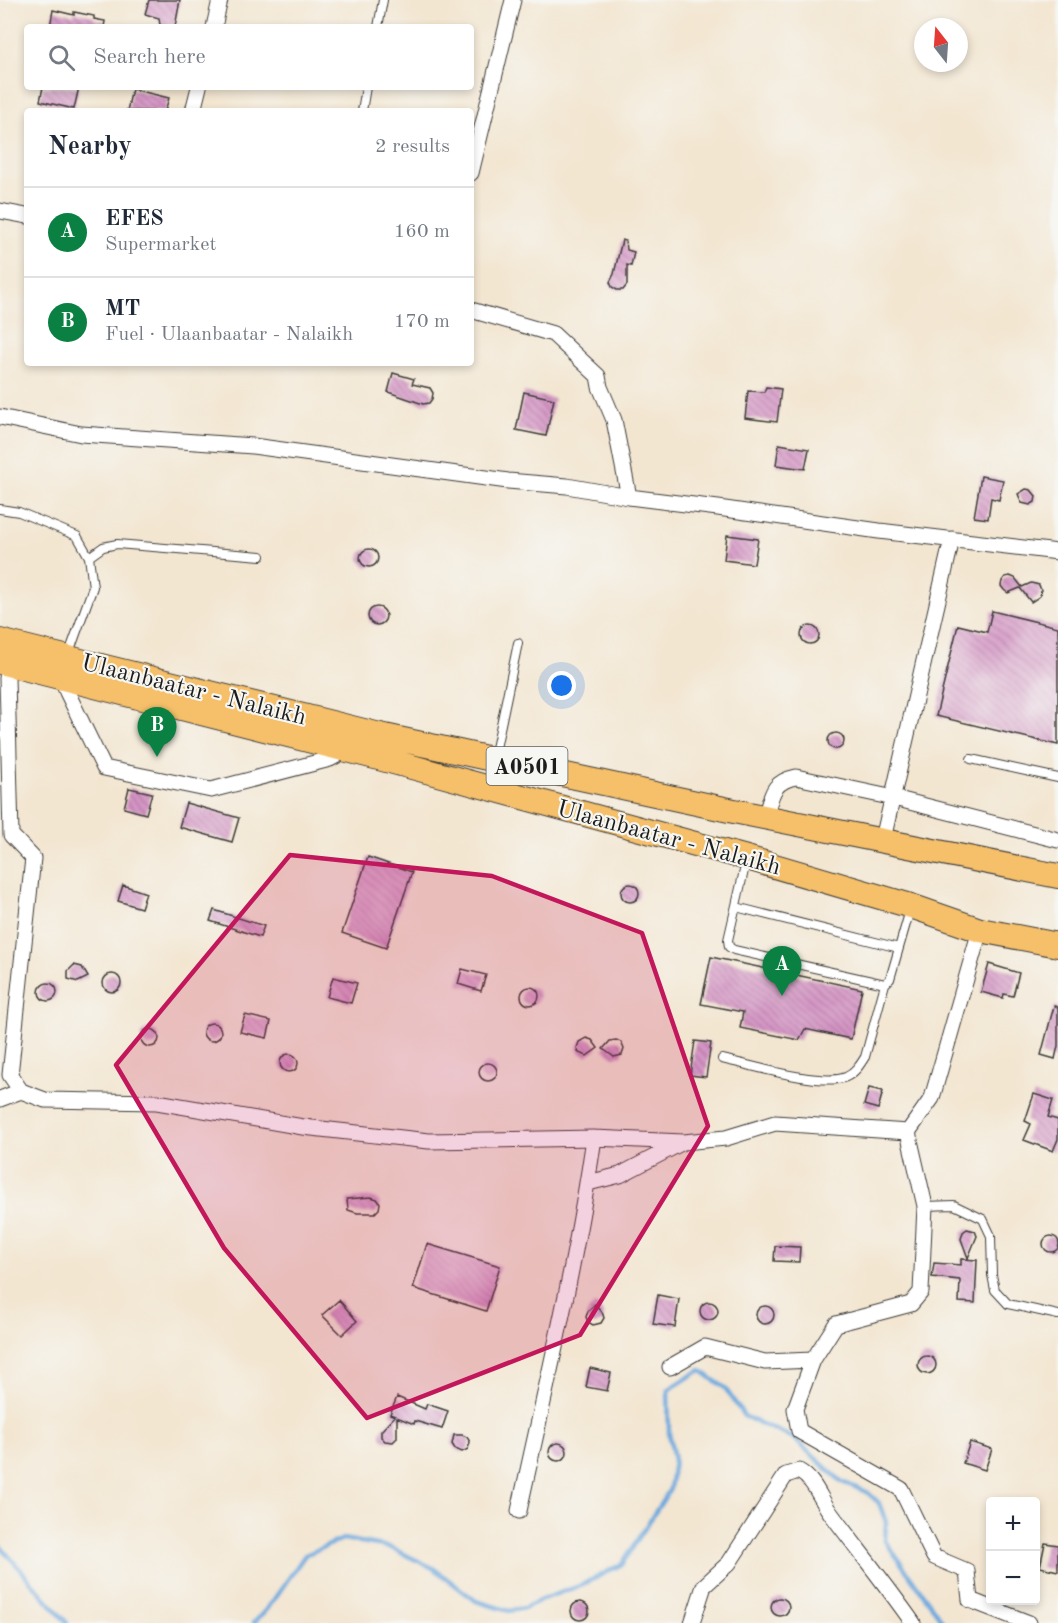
<!DOCTYPE html>
<meta charset="utf-8">
<style>
:root{--surface:#fff;--page:#f2f2f3;--text:#1f2937;--muted:#747a83;--line:#e0e1e3;--accent:#0b8043}
body{margin:0;font-family:"Old Standard TT",serif;background:var(--page);color:var(--text)}
.controls{position:absolute;right:18px;bottom:18px;display:grid;overflow:hidden;border-radius:6px;box-shadow:0 3px 9px #0003}
.controls button{width:54px;height:54px;display:grid;place-items:center;padding:0;border:0;border-bottom:2px solid var(--line);background:var(--surface);color:var(--text);font:30px sans-serif}
.compass{position:absolute;left:914px;top:18px;width:54px;height:54px;border-radius:50%;background:var(--surface);box-shadow:0 3px 9px #0003;rotate:343deg}
.you{position:absolute;left:562px;top:686px;width:21px;height:21px;margin:-15px;border:4px solid #fff;border-radius:50%;background:#1a73e8;box-shadow:0 0 0 9px #1a73e833}
.badge{display:grid;place-items:center;width:39px;height:39px;border-radius:50%;background:var(--accent);color:#fff;font-size:20px;font-weight:700}
.pin{position:absolute;translate:-50% -50px;filter:drop-shadow(0 2px 3px #0008)}
.pin::after{content:'';position:absolute;top:32px;width:21px;height:18px;background:inherit;clip-path:polygon(0 0,100% 0,50% 100%)}
.list{margin:0;padding:0;list-style:none}
h2{display:flex;justify-content:space-between;align-items:center;height:78px;margin:0;padding:0 24px;font-size:26px}
h2 small{font-size:20px;font-weight:400;color:var(--muted)}
.list li{display:grid;grid-template-columns:39px 1fr auto;gap:18px;align-items:center;box-sizing:border-box;height:90px;padding:0 24px;border-top:2px solid var(--line)}
.list b{display:block;font-size:22px;white-space:nowrap}
.list p{margin:0;font-size:20px;white-space:nowrap;color:var(--muted)}
.list em{font-size:20px;font-style:normal;color:var(--muted)}
.icon{flex:none;width:33px;height:33px;fill:none;stroke:currentColor;stroke-width:2;stroke-linecap:round;stroke-linejoin:round}
.map{position:relative;flex:none;width:1058px;height:1623px;overflow:hidden}
.search{position:absolute;background:var(--surface);box-shadow:0 3px 9px #0003;left:24px;top:24px;width:450px;height:66px;display:flex;align-items:center;gap:15px;box-sizing:border-box;padding:0 21px;border-radius:6px;color:var(--muted);font-size:22px}
.panel{position:absolute;background:var(--surface);box-shadow:0 3px 9px #0003;left:24px;top:108px;width:450px;height:258px;border-radius:6px}
.map>svg:first-child{display:block}
</style>
<div class="map">
<svg width="1058" height="1623" viewBox="0 0 1058 1623">
<defs>
<pattern id="building-back-hatch" width="6" height="6" patternUnits="userSpaceOnUse" patternTransform="scale(1.5)"><rect width="6" height="6" fill="#d594c5"/><path d="M-1 5l2 2M0 0l6 6M5-1l2 2" fill="none" stroke="#ac789f"/></pattern>
</defs>
<rect width="100%" height="100%" fill="#f6f6f2"/>
<filter id="ink" filterUnits="userSpaceOnUse"><feTurbulence type="fractalNoise" baseFrequency=".0167" numOctaves="2"/><feDisplacementMap in="SourceGraphic" scale="12" xChannelSelector="R" yChannelSelector="G"/><feConvolveMatrix kernelMatrix="1 2 1 2 8 2 1 2 1" color-interpolation-filters="sRGB"/></filter>
<filter id="wash" filterUnits="userSpaceOnUse"><feTurbulence type="fractalNoise" baseFrequency=".008" numOctaves="4" result="noise"/><feDisplacementMap in="SourceGraphic" scale="24" xChannelSelector="R" yChannelSelector="G"/><feGaussianBlur stdDeviation="1.35" result="paint"/><feColorMatrix in="noise" values="0 0 0 0 0 0 0 0 0 0 0 0 0 0 0 0 0 1.4 0 .05"/><feComposite in="paint" operator="in"/></filter>
<g filter="url(#wash)">
<rect width="100%" height="100%" fill="#f3e6d1"/>
<g fill="none" stroke-linecap="round" stroke-linejoin="round">
<!-- stream -->
<path stroke="#6ca8dd" stroke-width="4.5" d="M0,1546l67,77
M254,1623l16,-18 35,-50 38,-16 46,8 44,21 43,33 33,10 15,-3 21,-10 37,-13 40,-21 48,-75 4,-29 -5,-27 -1,-43 32,-20 25,18 19,28 49,22 49,44 25,10 12,11 7,19 -1,19 59,82"/>
</g>
<g id="blocks">
<!-- building -->
<path fill="url(#building-back-hatch)" d="M149,0h31l-5,27 -15,-2 -1,-7 -14,-4z
M53,10l21,5v-3l20,4v3l11,2 -1,6h-54z
M43,87h36l-5,22 -34,-8z
M132,89l37,9 -4,13h-38z
M622,240l4,1 1,9 7,2 -3,14 -4,-1v20l-4,5h-6l-5,-3 -2,-5 4,-8z
M393,373l21,6 -2,5 18,4 3,5 -1,6 -3,4 -6,1 -35,-12z
M766,387l15,2 -4,33 -32,-4 3,-27 16,1z
M524,392l30,7 -8,37 -30,-6z
M779,444l30,5 -4,20 -29,-4z
M981,476l22,4 -4,20 -8,-2 -3,21 -14,-2z
M1026,489l5,1 5,6 -1,6 -5,3 -8,-2 -4,-9z
M727,535l31,4 -4,25 -30,-4z
M360 558a9 9 0 1 1 18 0a9 9 0 1 1-18 0Z
M1010,576l5,2 7,9 9,-4 8,2 2,5 -1,6 -9,6 -11,-14 -12,5 -4,-3 -3,-4 1,-5 3,-4z
M368 616a9 9 0 1 1 18 0a9 9 0 1 1-18 0Z
M992,611l66,16v118l-122,-29 22,-91 29,7z
M801 635a9 9 0 1 1 18 0a9 9 0 1 1-18 0Z
M828 741a8 8 0 1 1 16 0a8 8 0 1 1-16 0Z
M129,788l23,5 -6,21 -22,-6z
M186,803l53,15 -7,24 -53,-15z
M368,857l44,15 -26,76 -44,-15z
M621 893a9 9 0 1 1 18 0a9 9 0 1 1-18 0Z
M123,885l23,8 -5,15 -23,-7z
M214,910l50,16 -4,11 -50,-16z
M711,957l151,32 -11,50 -46,-10 -6,11 -59,-12 3,-16 -42,-8z
M989,964l30,9 -6,23 -9,-2 -1,4 -22,-6z
M74,965l8,2 6,10 -10,5 -10,-3v-8z
M462,969l24,6 -5,16 -23,-7z
M103 983a9 9 0 1 1 18 0a9 9 0 1 1-18 0Z
M333,977l24,6 -6,20 -24,-6z
M39 992a9 9 0 1 1 18 0a9 9 0 1 1-18 0Z
M521 996a9 9 0 1 1 18 0a9 9 0 1 1-18 0Z
M1054,1006l4,1v39l-3,13 -14,-4z
M245,1015l26,6 -4,17 -27,-6z
M203 1032a9 9 0 1 1 18 0a9 9 0 1 1-18 0Z
M141 1038a9 9 0 1 1 18 0a9 9 0 1 1-18 0Z
M586,1038l6,2 6,8 -11,8 -8,-3 -2,-5 2,-6z
M616,1040l5,2 3,7 -2,6 -8,2 -11,-8 7,-8z
M695,1041l16,2 -5,34 -16,-2z
M280 1063a9 9 0 1 1 18 0a9 9 0 1 1-18 0Z
M479 1072a9 9 0 1 1 18 0a9 9 0 1 1-18 0Z
M869,1088l14,3 -5,18 -14,-4z
M1034,1094l19,6 -5,17 10,3v19l-5,12 -29,-11 7,-16 -6,-3z
M371,1197l6,2 3,4 -1,6 -4,4h-18l-9,-3 -1,-11z
M967,1229l8,2 2,5 -9,22 -7,-19 2,-7z
M1043 1244a8 8 0 1 1 16 0a8 8 0 1 1-16 0Z
M427,1244l73,22 -14,45 -73,-23z
M775,1246l25,1 -1,15 -25,-1z
M961,1259l16,1 -2,43 -16,-1 1,-22 -28,-3 2,-14 27,2z
M658,1295l21,4 -4,28 -22,-3z
M339,1300l18,21 -15,14 -20,-20z
M700 1311a9 9 0 1 1 18 0a9 9 0 1 1-18 0Z
M595,1304l7,8 2,6 -3,5 -8,2 -5,-3 -2,-5 2,-6z
M756 1315a9 9 0 1 1 18 0a9 9 0 1 1-18 0Z
M918 1365a9 9 0 1 1 18 0a9 9 0 1 1-18 0Z
M590,1368l21,5 -4,18 -21,-4z
M397,1397l28,12 2,-5 21,7 -6,18 -27,-8 -1,3 -17,-7v21l-4,4 -8,-1 -4,-4v-6l14,-15 -5,-2z
M454,1435h8l5,2 3,5 -2,7 -6,3 -7,-3 -3,-5z
M970,1442l22,7 -7,21 -22,-7z
M549 1452a9 9 0 1 1 18 0a9 9 0 1 1-18 0Z
M1045,1543l13,2v26l-18,-4z
M771 1607a9 9 0 1 1 18 0a9 9 0 1 1-18 0Z
M571 1611a9 9 0 1 1 18 0a9 9 0 1 1-18 0Z"/>
</g>
</g>
<g filter="url(#ink)">
<use href="#blocks" fill-opacity="0" stroke="#3c3a37" stroke-width="1.5"/>
<g fill="none" stroke-linecap="round" stroke-linejoin="round">
<defs>
<path id="service" d="M378,27l5,-27
M362,111l4,-24
M0,509l19,3 58,24 12,21 4,30 -25,69
M89,557l14,-10 14,-3 144,12
M494,758l24,-115
M971,759l87,19
M746,862l-18,78 1,7 5,3 151,34 5,-5 20,-69
M736,907l163,41
M722,1059c28,6 99,28 124,18 9,-4 14,-12 19,-20l20,-73
M925,1206l29,-1 29,14 8,17 1,39 3,15 13,14 50,11"/>
<path id="minor" d="M214,27l6,-27
M193,111l6,-24
M471,173l42,-173
M0,211l27,5
M471,310l82,24 45,42 2,11 14,33 15,77
M0,417l81,17 172,12 255,35 59,5 62,11 89,11 161,23 179,21
M10,664l-3,14 4,157 22,23 -23,217 11,16 24,9 112,2 146,25 126,14 165,-3 89,4 43,-4 49,-15 133,9
M62,678l5,14 37,76 107,22 119,-31 15,-8
M765,817c7,-21 6,-35 31,-40l98,21 164,42
M883,839l69,-300
M980,930l-48,168 -24,34 17,74 -4,86 -10,12 -75,20 -23,36 -18,49 4,22 102,58 33,68 33,14 3,29 59,23
M0,1099l21,-8
M588,1183l32,-8 61,-32
M670,1367l35,-20 60,15 48,-2
M519,1511c27,-124 57,-248 75,-373
M692,1623l12,-37 25,-23 57,-88 13,-4c17,10 21,29 33,44 27,36 55,71 81,108"/>
<path id="trunk" d="M0,641l380,94 349,75 329,66
M0,662l375,95 372,101 164,48 69,24 78,15"/>
</defs>
<!-- service casing -->
<use href="#service" stroke="#3c3a37" stroke-width="10"/>
<!-- minor casing -->
<use href="#minor" stroke="#3c3a37" stroke-width="17"/>
<!-- trunk casing -->
<use href="#trunk" stroke="#3c3a37" stroke-width="26"/>
<!-- service -->
<use href="#service" stroke="#fff" stroke-width="8"/>
<!-- minor -->
<use href="#minor" stroke="#fff" stroke-width="15"/>
<!-- trunk -->
<use href="#trunk" stroke="#f6c06b" stroke-width="24"/>
</g>
</g>
<!-- marked area -->
<path fill="#c2185b" fill-opacity="0.2" stroke="#c2185b" stroke-width="4.5" stroke-linejoin="round" d="M290,855l202,21 150,57 66,193 -128,209 -213,83 -143,-170 -108,-183z"/>
<g text-anchor="middle" stroke-width="4.5" stroke-linejoin="round" paint-order="stroke">
<!-- shield labels -->
<rect fill="#f6f6f2" stroke="#5d5d5c" stroke-width="1.5" x="486.5" y="747" width="81" height="38" rx="4.5"/>
<g font-size="22" font-weight="bold" fill="#1c1c1c">
<text x="527" y="774">A0501</text>
</g>
<!-- street labels -->
<g font-size="24" fill="#1c1c1c" stroke="#f6f6f2">
<text transform="translate(194 689) rotate(14)" y="8">Ulaanbaatar - Nalaikh</text>
<text transform="translate(669 837) rotate(15)" y="8">Ulaanbaatar - Nalaikh</text>
</g>
</g>
</svg>
<div class="controls">
<button>+</button>
<button>−</button>
</div>
<svg class="compass" viewBox="-18 -18 36 36"><path d="M0-13l5 13h-10z" fill="#e53935"/><path d="M0 13l5-13h-10z" fill="#747a83"/></svg>
<div class="you"></div>
<div class="pin badge" style="left:782px;top:996px">A</div>
<div class="pin badge" style="left:157px;top:757px">B</div>
<div class="search"><svg class="icon" aria-label="search" viewBox="0 0 24 24"><circle cx="10" cy="10" r="6"/><path d="M15 15l6 6"/></svg>Search here</div>
<section class="panel">
<h2>Nearby<small>2 results</small></h2>
<ul class="list">
<li><span class="badge">A</span><div><b>EFES</b><p>Supermarket</p></div><em>160 m</em></li>
<li><span class="badge">B</span><div><b>MT</b><p>Fuel · Ulaanbaatar - Nalaikh</p></div><em>170 m</em></li>
</ul>
</section>
</div>
